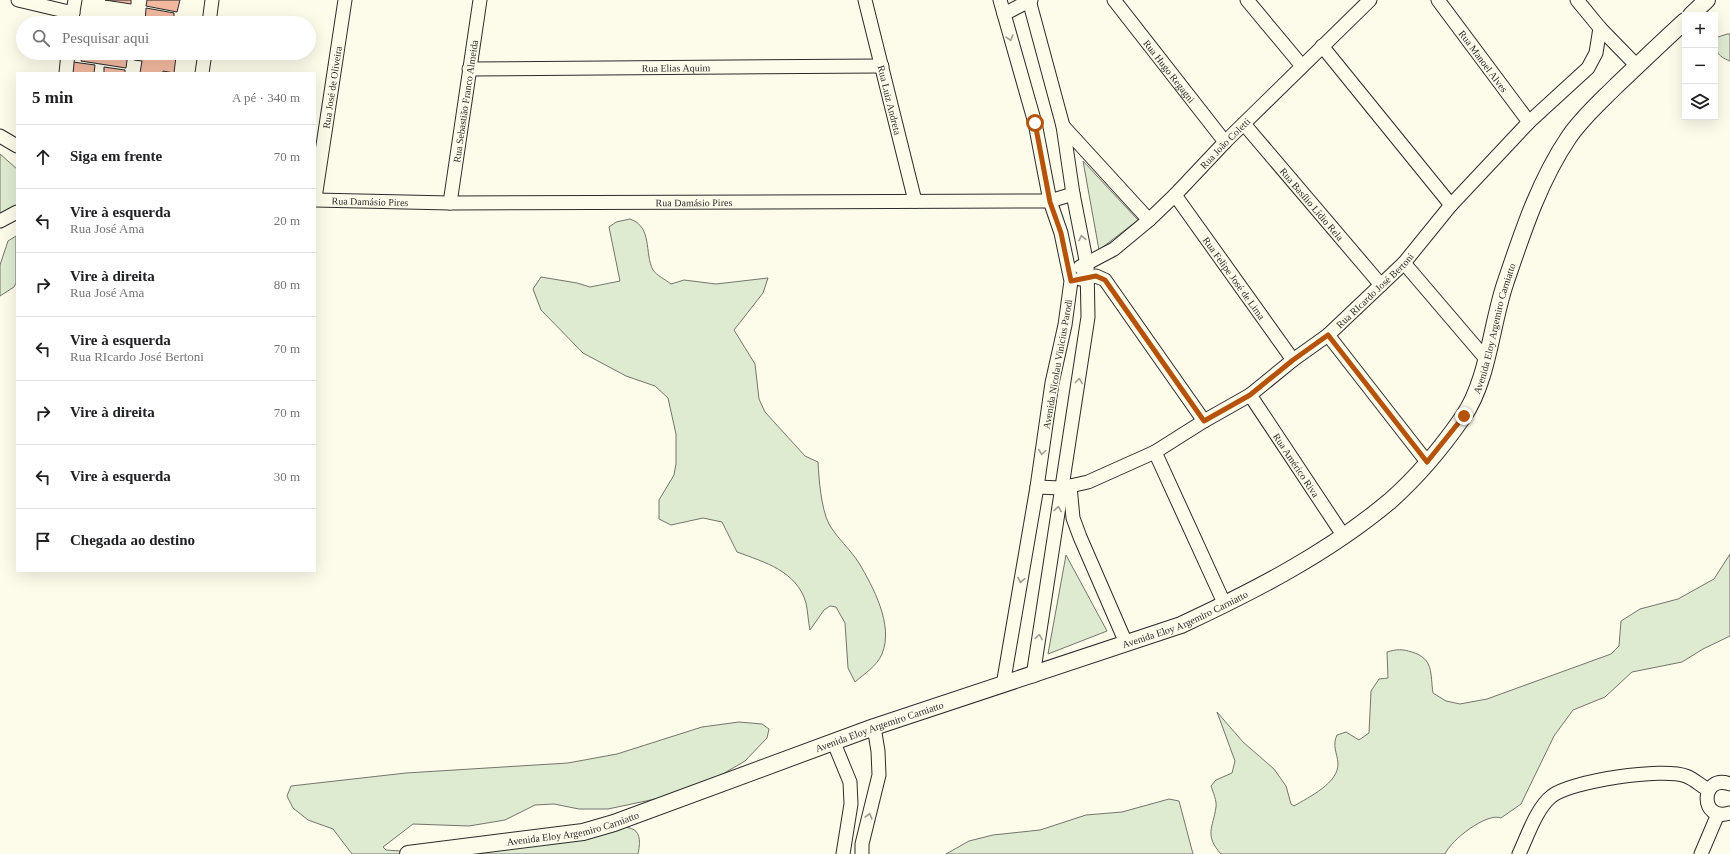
<!DOCTYPE html>
<html lang="pt">
<meta charset="utf-8">
<style>
:root{--surface:#fff;--page:#f6f6f6;--text:#202124;--muted:#757577;--line:#e0e0e0}
body{margin:0;font-family:"Times New Roman",serif;background:var(--page);color:var(--text)}
.controls{position:absolute;right:12px;top:12px;display:grid;overflow:hidden;border-radius:0px;box-shadow:0 4px 16px #0002}
.controls button{width:36px;height:36px;display:grid;place-items:center;padding:0;border:0;border-bottom:1px solid var(--line);background:var(--surface);color:var(--text);font:20px sans-serif}
.stop{position:absolute;width:12px;height:12px;margin:-9px;border:3px solid #b45309;border-radius:50%;background:#fff}
.stop.end{background:#b45309;border-color:#fff;box-shadow:0 1px 4px #0008}
.list{margin:0;padding:0;list-style:none}
h2{display:flex;justify-content:space-between;align-items:center;height:52px;margin:0;padding:0 16px;font-size:17px}
h2 small{font-size:13px;font-weight:400;color:var(--muted)}
.list li{display:grid;grid-template-columns:26px 1fr auto;gap:12px;align-items:center;box-sizing:border-box;height:64px;padding:0 16px;border-top:1px solid var(--line)}
.list b{display:block;font-size:15px;white-space:nowrap}
.list p{margin:0;font-size:13px;white-space:nowrap;color:var(--muted)}
.list em{font-size:13px;font-style:normal;color:var(--muted)}
.icon{flex:none;width:22px;height:22px;fill:none;stroke:currentColor;stroke-width:2;stroke-linecap:round;stroke-linejoin:round}
.map{position:relative;flex:none;width:1730px;height:854px;overflow:hidden}
.search{position:absolute;background:var(--surface);box-shadow:0 4px 16px #0002;left:16px;top:16px;width:300px;height:44px;display:flex;align-items:center;gap:10px;box-sizing:border-box;padding:0 14px;border-radius:22px;color:var(--muted);font-size:15px}
.panel{position:absolute;background:var(--surface);box-shadow:0 4px 16px #0002;left:16px;top:72px;width:300px;height:500px;border-radius:0px}
.map>svg:first-child{display:block}
</style>
<div class="map">
<svg width="1730" height="854" viewBox="0 0 1730 854">
<rect width="100%" height="100%" fill="#fdfbea"/>
<!-- green -->
<path fill="#deebd1" stroke="#74746e" d="M1727,34h3v27c-13,-5 -15,-10 -15,-23z
M0,154l17,15v41l-17,8z
M1083,161l55,59 -39,30z
M630,219c23,8 14,34 23,51 3,5 13,10 18,14l13,-4 32,4 52,-6 -5,15 -29,37 21,34 4,35 6,13 40,44 13,6c1,18 3,46 11,62 8,14 21,25 30,39 14,24 35,62 23,91 -5,12 -18,20 -27,28l-7,-14 -3,-45 -9,-16 -6,-1 -6,4 -14,20c-2,-9 -2,-18 -4,-27 -9,-32 -42,-41 -69,-51l-15,-30 -19,-4 -32,7 -12,-6v-19l15,-25 2,-11v-30l-8,-36 -13,-12 -29,-10 -43,-23 -42,-43 -8,-21 8,-12 36,6 13,4 30,-6 -11,-54 7,-5z
M16,236v47l-2,4 -14,9v-31l8,-24z
M1730,554v82l-27,13 -21,13 -50,10 -27,25 -32,13 -19,26 -33,68 -20,14c-14,-6 -50,22 -56,36h-224c-17,-19 -8,-26 -5,-47 1,-6 -3,-15 -5,-21l5,-6 16,-7 3,-12 -18,-49 26,30 31,27 12,17 5,18 3,2c15,-9 45,-23 44,-43 -1,-10 -6,-18 -1,-28l9,-3 13,8 10,-7 2,-42 8,-12 9,-1 -1,-26c10,-3 15,-3 25,0 22,7 18,21 21,41l13,8 14,3 27,-5 124,-45 8,-8 2,-25 19,-12 38,-10 36,-20z
M1066,555l41,76 -59,23z
M739,722l23,2 7,5 -2,9 -22,23 -36,21 -35,13 -66,14h-29l-25,-5 -19,1 -30,15 -36,6 -56,-2 -30,23 3,3 15,1 202,-23c23,-1 42,-6 35,26h-286l-19,-25 -25,-9 -15,-12 -6,-12 4,-10 115,-13 162,-10 49,-9 85,-27z
M1169,799l10,2 14,53h-247l23,-13 24,-6 47,-5 46,-15 36,-3z"/>
<!-- building -->
<path fill="#f2b8a0" stroke="#2b2b2b" d="M105,0h26v4z
M147,0h33l-3,12 -31,-6z
M146,8l28,5v5l6,2v3h-35z
M81,20l25,3h-25z
M82,53h46l-2,15 -45,-7z
M135,53h46v4l-5,-1 -2,17 -11,-2v2h-23l2,-12 -8,-1z
M73,62l22,3 -1,8h-23z
M104,67l21,3v3h-21z"/>
<g fill="none" stroke-linecap="round" stroke-linejoin="round">
<defs>
<g id="minor">
<path d="M18,0l55,13"/>
<path id="s1" d="M865,0l50,201"/>
<path d="M1000,0l35,123 15,78 11,32 10,48 -6,44 -13,58 -15,104 -34,198"/>
<path d="M1029,0l34,126 10,68 14,71 1,52 -55,359"/>
<path id="s2" d="M1114,0l111,142"/>
<path d="M1247,0l55,66"/>
<path id="s3" d="M1438,0l91,122"/>
<path d="M1577,0l23,28 37,38"/>
<path d="M1004,14l27,-14"/>
<path d="M71,23l4,-23"/>
<path d="M209,23l3,-23"/>
<path d="M1322,46l129,159"/>
<path id="s4" d="M469,69l413,-3"/>
<path d="M66,73l2,-20"/>
<path d="M202,73l3,-20"/>
<path id="s5" d="M1244,124l137,161"/>
<path d="M1063,126l86,94"/>
<path d="M0,136l17,10"/>
<path id="s6" d="M1175,195l118,165"/>
<path id="s7" d="M315,198l30,-198"/>
<path id="s8" d="M315,200l135,3 600,-2 23,-7"/>
<path id="s9" d="M450,203l30,-203"/>
<path d="M0,221l17,-9"/>
<path d="M1404,263l82,96"/>
<path id="s10" d="M1080,267l34,-18 35,-29 26,-25 50,-53 145,-142"/>
<path d="M1080,279l16,-3 9,4 99,141"/>
<path d="M1328,335l99,127"/>
<path id="s11" d="M1250,395l93,140"/>
<path d="M1155,452l70,153"/>
<path d="M1070,486l3,32 7,19 46,106"/>
<path id="s12" d="M1037,487l24,1 27,-6 67,-30 49,-31 46,-26 43,-35 35,-25 76,-72 47,-58 78,-83 59,-54 8,-15 4,-25"/>
<path d="M834,743l16,39 1,22 -8,50"/>
<path d="M1730,784c-30,-11 -31,39 0,29"/>
<path d="M862,854v-10l17,-69 -1,-24 -4,-24"/>
<path d="M1519,854c8,-17 18,-47 33,-58 19,-15 111,-29 134,-20 8,3 15,10 23,14"/>
<path d="M1701,854l17,-40"/>
</g>
<g id="tertiary">
<path d="M1691,15l16,-15"/>
<path id="s13" d="M408,854l175,-22 31,-9 260,-96 307,-102c73,-34 147,-72 209,-124 27,-24 53,-55 73,-84 25,-36 28,-91 42,-133 17,-50 34,-103 64,-147 13,-19 31,-35 47,-51 23,-22 46,-44 69,-65"/>
</g>
</defs>
<!-- minor casing -->
<use href="#minor" stroke="#2b2b2b" stroke-width="15"/>
<!-- tertiary casing -->
<use href="#tertiary" stroke="#2b2b2b" stroke-width="18"/>
<!-- minor -->
<use href="#minor" stroke="#fdfbea" stroke-width="13"/>
<!-- tertiary -->
<use href="#tertiary" stroke="#fdfbea" stroke-width="16"/>
</g>
<!-- one-way arrows -->
<defs><path id="oneway-chevron" d="M-2-3.5L2.5 0L-2 3.5" fill="none" stroke-width="1.6" stroke-linecap="round" stroke-linejoin="round"/></defs>
<g stroke="#9e9d94">
<use href="#oneway-chevron" transform="translate(1010 38) rotate(74)"/>
<use href="#oneway-chevron" transform="translate(1082 238) rotate(-101)"/>
<use href="#oneway-chevron" transform="translate(1079 381) rotate(-82)"/>
<use href="#oneway-chevron" transform="translate(1042 452) rotate(98)"/>
<use href="#oneway-chevron" transform="translate(1058 509) rotate(-81)"/>
<use href="#oneway-chevron" transform="translate(1021 580) rotate(100)"/>
<use href="#oneway-chevron" transform="translate(1039 637) rotate(-81)"/>
<use href="#oneway-chevron" transform="translate(869 816) rotate(-75)"/>
</g>
<g fill="none" stroke-linecap="round" stroke-linejoin="round">
<!-- route -->
<path stroke="#b45309" stroke-width="5" d="M1035,123l15,79 11,31 10,48 25,-5 9,4 99,141 46,-26 43,-35 35,-25 99,127 37,-46"/>
</g>
<g text-anchor="middle" stroke-width="3" stroke-linejoin="round" paint-order="stroke">
<!-- street labels -->
<g font-size="10" fill="#2b2b2b" stroke="#fdfbea">
<text dy="4" stroke="none"><textPath href="#s3" startOffset="76">Rua Manoel Alves</textPath></text>
<text dy="4" stroke="none"><textPath href="#s4" startOffset="207">Rua Elias Aquim</textPath></text>
<text dy="4" stroke="none"><textPath href="#s2" startOffset="90">Rua Hugo Regagni</textPath></text>
<text dy="4" stroke="none"><textPath href="#s7" startOffset="112">Rua José de Oliveira</textPath></text>
<text dy="4" stroke="none"><textPath href="#s1" startOffset="103">Rua Luiz Andreta</textPath></text>
<text dy="4" stroke="none"><textPath href="#s9" startOffset="103">Rua Sebastião Franco Almeida</textPath></text>
<text dy="4" stroke="none"><textPath href="#s10" startOffset="192">Rua João Coletti</textPath></text>
<text dy="4" stroke="none"><textPath href="#s8" startOffset="55">Rua Damásio Pires</textPath></text>
<text dy="4" stroke="none"><textPath href="#s8" startOffset="379">Rua Damásio Pires</textPath></text>
<text dy="4" stroke="none"><textPath href="#s5" startOffset="105">Rua Basílio Lídio Rela</textPath></text>
<text dy="4" stroke="none"><textPath href="#s6" startOffset="102">Rua Felipe José de Lima</textPath></text>
<text dy="4" stroke="none"><textPath href="#s12" startOffset="399">Rua RIcardo José Bertoni</textPath></text>
<text dy="4" stroke="none"><textPath href="#s13" startOffset="1259">Avenida Eloy Argemiro Carniatto</textPath></text>
<text transform="translate(1057 364) rotate(-80)" y="4">Avenida Nicolau Vinicius Parodi</text>
<text dy="4" stroke="none"><textPath href="#s11" startOffset="84">Rua Américo Riva</textPath></text>
<text dy="4" stroke="none"><textPath href="#s13" startOffset="815">Avenida Eloy Argemiro Carniatto</textPath></text>
<text dy="4" stroke="none"><textPath href="#s13" startOffset="491">Avenida Eloy Argemiro Carniatto</textPath></text>
<text dy="4" stroke="none"><textPath href="#s13" startOffset="167">Avenida Eloy Argemiro Carniatto</textPath></text>
</g>
</g>
</svg>
<div class="controls">
<button>+</button>
<button>−</button>
<button><svg class="icon" aria-label="layers" viewBox="0 0 24 24"><path d="M12 4l9 5-9 5-9-5zM3 14l9 5 9-5"/></svg></button>
</div>
<div class="stop" style="left:1035px;top:123px"></div>
<div class="stop end" style="left:1464px;top:416px"></div>
<div class="search"><svg class="icon" aria-label="search" viewBox="0 0 24 24"><circle cx="10" cy="10" r="6"/><path d="M15 15l6 6"/></svg>Pesquisar aqui</div>
<section class="panel">
<h2>5 min<small>A pé · 340 m</small></h2>
<ul class="list">
<li><svg class="icon" aria-label="ahead" viewBox="0 0 24 24"><path d="M12 20V5M6 11l6-6 6 6"/></svg><div><b>Siga em frente</b></div><em>70 m</em></li>
<li><svg class="icon" aria-label="left" viewBox="0 0 24 24"><path d="M17 20v-9H6M10 6l-5 5 5 5"/></svg><div><b>Vire à esquerda</b><p>Rua José Ama</p></div><em>20 m</em></li>
<li><svg class="icon" aria-label="right" viewBox="0 0 24 24"><path d="M7 20v-9h11M14 6l5 5-5 5"/></svg><div><b>Vire à direita</b><p>Rua José Ama</p></div><em>80 m</em></li>
<li><svg class="icon" aria-label="left" viewBox="0 0 24 24"><path d="M17 20v-9H6M10 6l-5 5 5 5"/></svg><div><b>Vire à esquerda</b><p>Rua RIcardo José Bertoni</p></div><em>70 m</em></li>
<li><svg class="icon" aria-label="right" viewBox="0 0 24 24"><path d="M7 20v-9h11M14 6l5 5-5 5"/></svg><div><b>Vire à direita</b></div><em>70 m</em></li>
<li><svg class="icon" aria-label="left" viewBox="0 0 24 24"><path d="M17 20v-9H6M10 6l-5 5 5 5"/></svg><div><b>Vire à esquerda</b></div><em>30 m</em></li>
<li><svg class="icon" aria-label="arrive" viewBox="0 0 24 24"><path d="M6 21V4h12l-3 4 3 4H6"/></svg><div><b>Chegada ao destino</b></div></li>
</ul>
</section>
</div>
